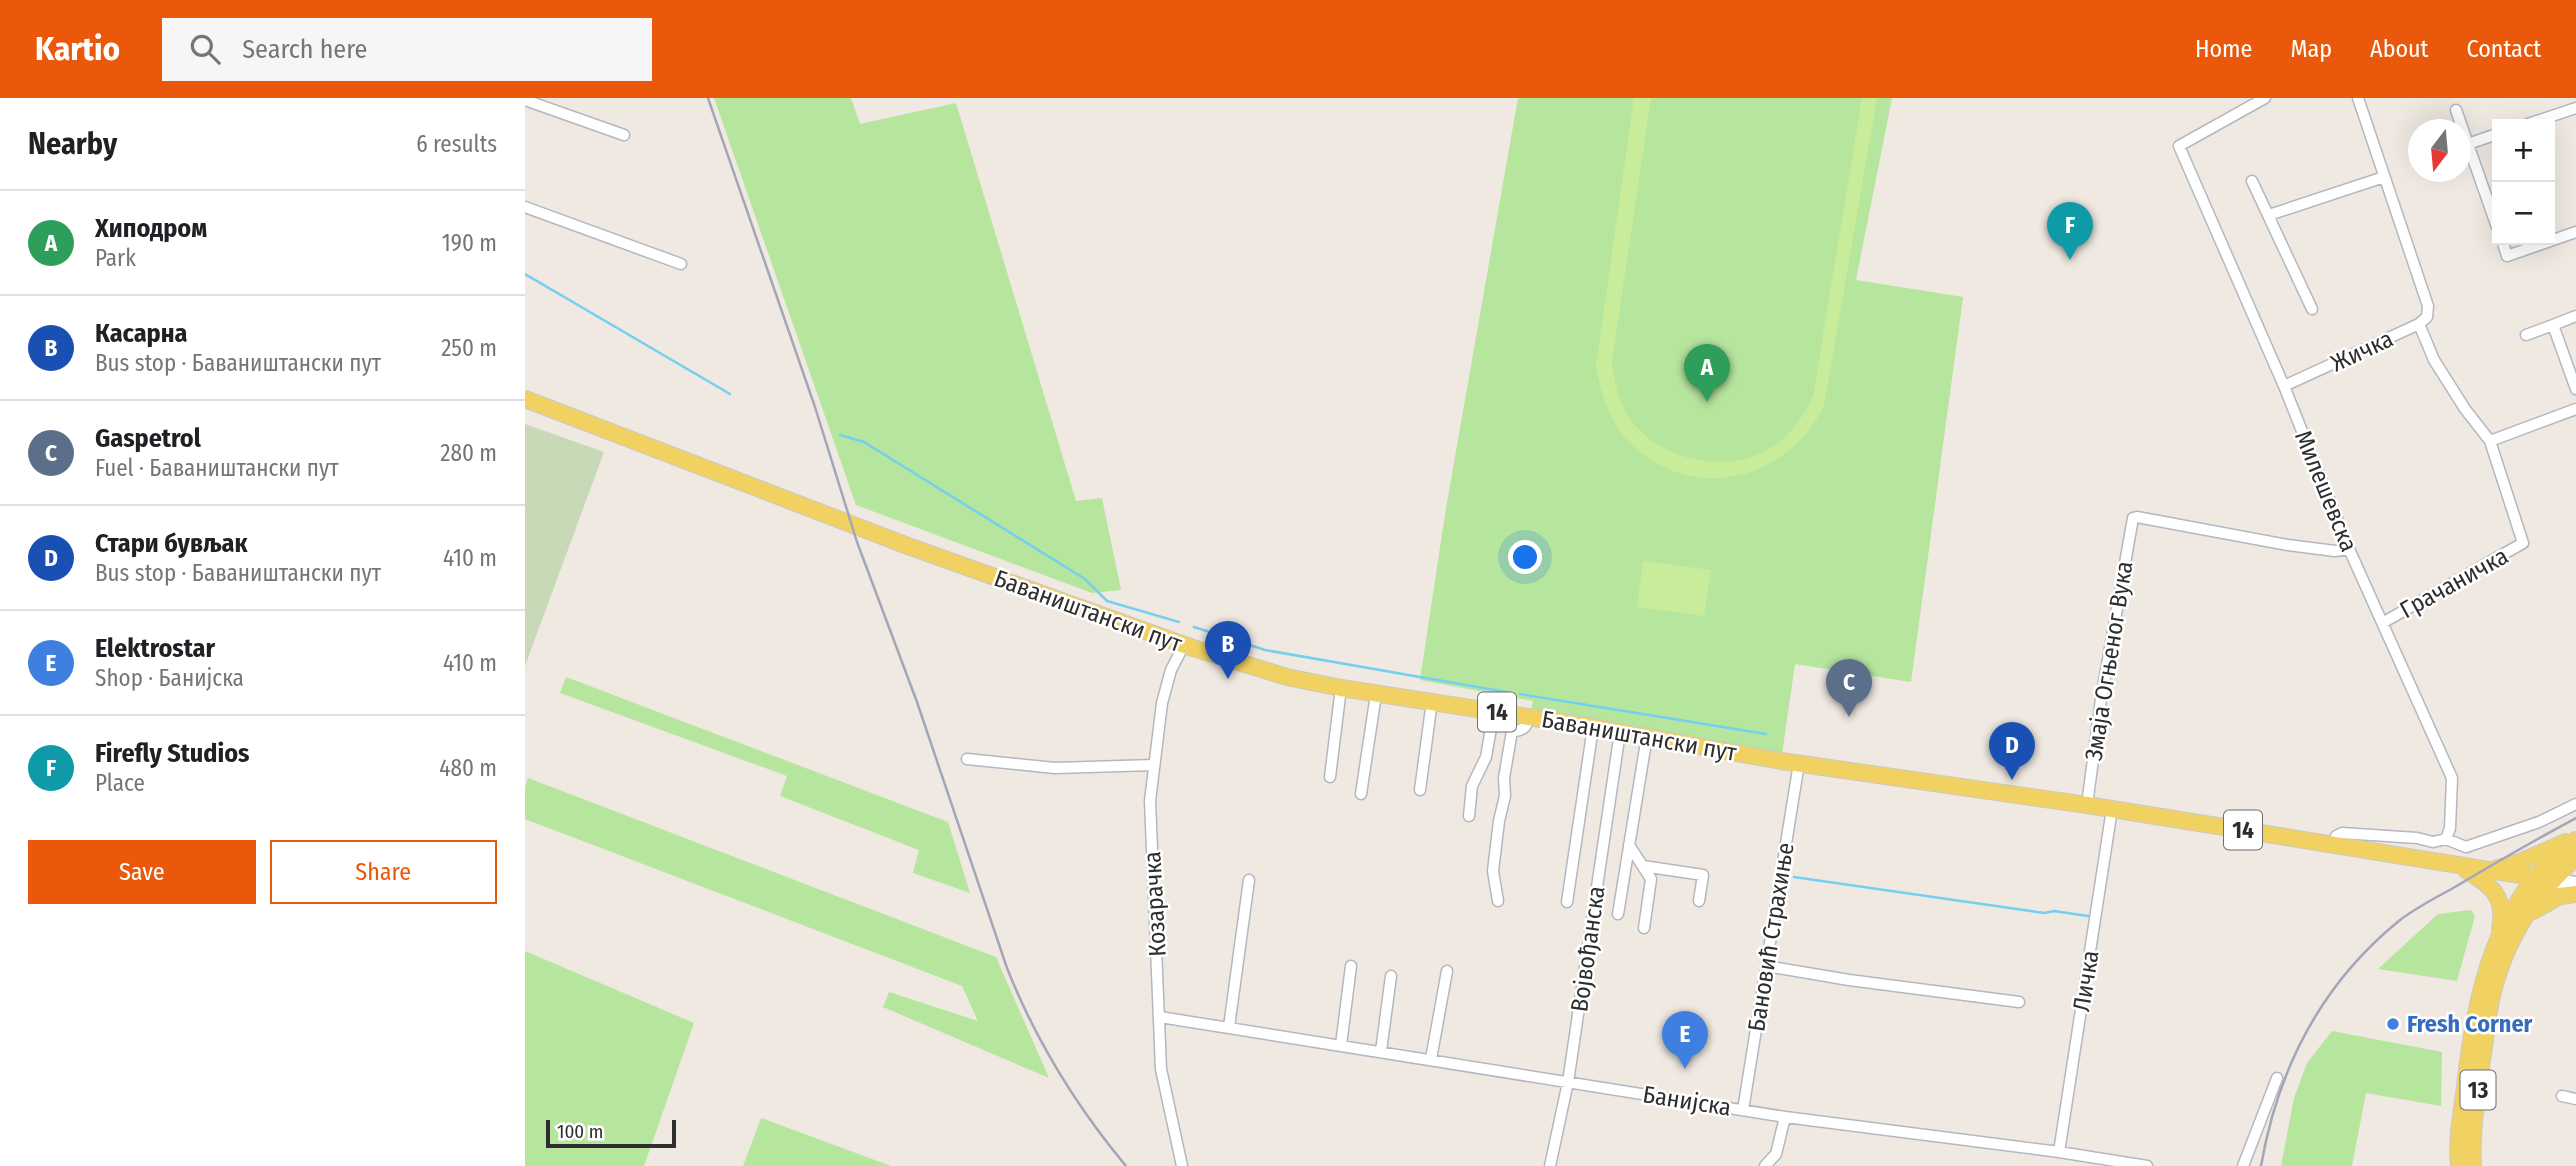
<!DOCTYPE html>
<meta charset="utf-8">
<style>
:root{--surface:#fff;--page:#f6f6f6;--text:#202124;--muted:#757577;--line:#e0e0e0;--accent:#ea580c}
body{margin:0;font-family:"Fira Sans Condensed",sans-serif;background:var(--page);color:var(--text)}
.controls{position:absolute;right:21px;top:21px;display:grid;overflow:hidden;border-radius:0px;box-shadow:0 7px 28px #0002}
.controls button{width:63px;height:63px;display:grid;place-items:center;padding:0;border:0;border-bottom:2px solid var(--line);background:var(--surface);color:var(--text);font:35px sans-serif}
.compass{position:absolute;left:1883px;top:21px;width:63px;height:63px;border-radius:50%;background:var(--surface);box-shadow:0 7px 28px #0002;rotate:196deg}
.scale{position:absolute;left:21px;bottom:18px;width:130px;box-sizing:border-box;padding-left:7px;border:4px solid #2e2e2e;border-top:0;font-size:19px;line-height:24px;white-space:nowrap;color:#2e2e2e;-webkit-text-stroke:5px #fff;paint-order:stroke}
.you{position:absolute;left:1001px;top:460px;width:24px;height:24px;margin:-18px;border:5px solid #fff;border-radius:50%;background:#1a73e8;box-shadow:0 0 0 10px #1a73e833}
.badge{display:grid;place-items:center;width:46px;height:46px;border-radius:50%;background:var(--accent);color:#fff;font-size:23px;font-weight:700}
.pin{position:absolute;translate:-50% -58px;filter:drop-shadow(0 2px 4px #0008)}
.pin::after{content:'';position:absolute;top:37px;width:24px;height:21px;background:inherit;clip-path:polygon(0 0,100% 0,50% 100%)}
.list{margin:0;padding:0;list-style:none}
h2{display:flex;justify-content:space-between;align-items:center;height:91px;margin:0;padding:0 28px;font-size:30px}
h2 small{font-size:23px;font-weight:400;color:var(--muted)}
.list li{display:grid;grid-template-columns:46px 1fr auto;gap:21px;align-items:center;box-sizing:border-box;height:105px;padding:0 28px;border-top:2px solid var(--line)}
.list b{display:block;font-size:26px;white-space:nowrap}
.list p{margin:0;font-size:23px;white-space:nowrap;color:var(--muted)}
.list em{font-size:23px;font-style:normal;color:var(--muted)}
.actions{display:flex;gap:14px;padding:21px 28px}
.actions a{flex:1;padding:16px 0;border:2px solid var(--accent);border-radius:0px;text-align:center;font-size:24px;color:var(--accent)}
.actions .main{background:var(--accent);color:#fff}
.icon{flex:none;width:38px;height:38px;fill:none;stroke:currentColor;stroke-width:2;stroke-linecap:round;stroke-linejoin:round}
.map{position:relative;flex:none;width:2051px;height:1068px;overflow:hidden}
header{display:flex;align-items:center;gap:42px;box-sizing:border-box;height:98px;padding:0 35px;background:var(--accent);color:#fff}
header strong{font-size:33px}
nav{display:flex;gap:38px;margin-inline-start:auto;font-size:24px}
.search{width:490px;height:63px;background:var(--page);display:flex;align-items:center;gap:18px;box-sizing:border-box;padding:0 24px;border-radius:0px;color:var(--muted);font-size:26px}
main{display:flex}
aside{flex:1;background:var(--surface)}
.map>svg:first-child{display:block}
</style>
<header>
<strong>Kartio</strong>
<div class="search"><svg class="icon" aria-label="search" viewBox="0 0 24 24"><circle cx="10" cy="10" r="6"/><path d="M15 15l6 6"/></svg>Search here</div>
<nav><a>Home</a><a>Map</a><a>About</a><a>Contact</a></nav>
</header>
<main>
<aside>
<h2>Nearby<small>6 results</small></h2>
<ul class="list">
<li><span class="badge" style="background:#2e9e5b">A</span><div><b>Хиподром</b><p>Park</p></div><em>190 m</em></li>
<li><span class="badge" style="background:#1a4fb4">B</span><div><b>Касарна</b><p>Bus stop · Баваништански пут</p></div><em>250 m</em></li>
<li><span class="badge" style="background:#5c6f8a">C</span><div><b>Gaspetrol</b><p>Fuel · Баваништански пут</p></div><em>280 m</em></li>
<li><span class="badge" style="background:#1a4fb4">D</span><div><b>Стари бувљак</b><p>Bus stop · Баваништански пут</p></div><em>410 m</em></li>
<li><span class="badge" style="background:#3f7fe0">E</span><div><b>Elektrostar</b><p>Shop · Банијска</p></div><em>410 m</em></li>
<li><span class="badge" style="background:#0f9aa8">F</span><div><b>Firefly Studios</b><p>Place</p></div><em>480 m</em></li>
</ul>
<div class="actions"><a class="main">Save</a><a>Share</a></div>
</aside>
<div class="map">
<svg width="2051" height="1068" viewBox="0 0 2051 1068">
<rect width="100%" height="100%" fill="#efe9e1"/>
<!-- green -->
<path fill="#b6e59e" d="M189,0h137l9,26 96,-21 120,398 26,-3 19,92 -29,3 -236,-88z
M993,0h374l-36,182 107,17 -52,385 -116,-18 -14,97 -252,-44 4,-16 -113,-21 26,-172z
M41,579l382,145 22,71 -57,-20 6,-23 -139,-54 7,-20 -227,-83z
M3,680l468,179 53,121 -166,-71 6,-15 89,29 -16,-35 -437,-167v-32z
M1946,812l4,6 -18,65 -79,-12 60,-55z
M0,853l169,72 -50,143h-119z
M1807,933l110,21 -1,54 -75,-13 -14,73h-71l13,-68 13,-35z
M236,1020l130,48h-148z"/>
<!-- cemetery -->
<path fill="#c8d9b8" d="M0,326l79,28 -79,214z"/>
<!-- pitch -->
<path fill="#c9ec9a" d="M1109,0h17l-39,264c2,16 5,33 12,47 26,52 109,70 154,34 16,-13 27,-29 35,-47l49,-298h15l-53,308c-37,73 -125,98 -190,41 -23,-20 -33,-52 -38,-81z
M1118,463l68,9 -7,46 -67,-9z"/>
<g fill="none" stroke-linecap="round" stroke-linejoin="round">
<!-- stream -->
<path stroke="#75cff0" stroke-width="2.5" d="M0,176l205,120
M315,337l24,7 221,137 22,22 72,21
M669,529l71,23 241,42
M995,596l246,40
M1269,779l250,36 10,-2 34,5"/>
<defs>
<path id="street" d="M1740,0l-86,48 105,240 65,163 103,229 -2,50 -4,11
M0,2l99,35
M1931,12l41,117
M2003,26l48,-16
M1943,46l29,-10
M1727,83l60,128
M0,109l156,57
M1744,117l115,-38
M1977,142l5,16 69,-24
M2051,218l-23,9 23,64
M2001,237l27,-10
M1759,288l135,-62 8,-7 1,-11 -70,-208
M1965,343l86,-32
M1859,524l139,-79 -33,-102 -25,-32 -31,-49 -15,-36
M442,661l88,9 99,-3
M805,679l11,-89
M895,692l12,-89
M836,696l15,-100
M1562,707l14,-106 32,-181 4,-1 151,28 47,6 14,-2
M944,718l3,-30 14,-29 8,-46
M1104,747l22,34 -7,49
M1809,748l2,-10 6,-3 75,5 16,4 13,-3 20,8 73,-25 37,-18
M1118,768l60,9 -4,26
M973,803l-5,-30 6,-50 6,-25 -1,-18 8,-47c10,0 15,-3 17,-14
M1042,804l26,-175
M1093,816l29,-178
M1241,868l83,14 170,22
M635,919l625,100 274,35 88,14
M704,929l20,-147
M816,947l10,-79
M856,953l10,-75
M906,961l16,-88
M2037,998l14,3
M1218,1012l56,-347
M1534,1054l53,-343
M657,1068l-21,-97 -11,-268 12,-98 9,-33 13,-25
M1025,1068l18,-84 52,-350
M1240,1068l11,-12 9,-37
M1718,1068l34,-88"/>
<path id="secondary" d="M2026,782l25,4"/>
<path id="primary" d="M0,301l383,147 285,102 94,29 54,11 252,39 188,34 306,44 464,75
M1970,771l25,-7 46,-20
M1941,772c26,16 40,26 34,59
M2008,813l27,-15 16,-2
M1934,1068c-3,-26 3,-54 6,-80 11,-94 29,-187 111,-246
M1948,1068c-2,-36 4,-70 9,-106 4,-23 5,-46 11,-68 13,-53 42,-98 83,-134"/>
</defs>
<!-- street casing -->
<use href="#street" stroke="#b4b7c1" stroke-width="13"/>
<!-- secondary casing -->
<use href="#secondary" stroke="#b4b7c1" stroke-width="17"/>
<!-- primary casing -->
<use href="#primary" stroke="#c9c9c9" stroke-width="18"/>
<!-- street -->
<use href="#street" stroke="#fff" stroke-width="10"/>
<!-- secondary -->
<use href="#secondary" stroke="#fff" stroke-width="14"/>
<!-- primary -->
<use href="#primary" stroke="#f2d163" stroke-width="16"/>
<!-- rail -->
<path stroke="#a3a6b8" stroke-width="2.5" d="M183,0l107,309 42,135 60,160 90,266c29,73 69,138 119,198
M1736,1068c17,-98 61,-183 139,-246 17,-13 37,-23 55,-33 40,-24 80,-47 121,-69"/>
</g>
<!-- markers -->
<circle fill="#3f7fe0" stroke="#fff" stroke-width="2.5" cx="1868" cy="926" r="7"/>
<g text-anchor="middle" stroke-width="5" stroke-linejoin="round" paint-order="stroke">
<!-- shield labels -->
<g fill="#fff" stroke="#6d6d6d" stroke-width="2">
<rect x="953" y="594.5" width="38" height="39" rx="5"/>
<rect x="1699" y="712.5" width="38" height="39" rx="5"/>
<rect x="1935.5" y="972.5" width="35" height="39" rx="5"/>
</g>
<g font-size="23" font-weight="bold" fill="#2e2e2e">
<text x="972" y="622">14</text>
<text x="1718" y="740">14</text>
<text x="1953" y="1000">13</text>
</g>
<!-- street labels -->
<g font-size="24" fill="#2e2e2e" stroke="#fff">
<text transform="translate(1837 253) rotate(-25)" y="8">Жичка</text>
<text transform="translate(1801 393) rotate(68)" y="8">Милешевска</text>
<text transform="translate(1929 485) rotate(-29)" y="8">Грачаничка</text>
<text transform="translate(563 513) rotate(20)" y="8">Баваништански пут</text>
<text transform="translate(1584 563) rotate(-81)" y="8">Змаја Огњеног Вука</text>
<text transform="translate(1114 638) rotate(10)" y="8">Баваништански пут</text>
<text transform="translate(630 806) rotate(-93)" y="8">Козарачка</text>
<text transform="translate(1246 839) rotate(-81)" y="8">Бановић Страхиње</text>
<text transform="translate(1063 851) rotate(-82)" y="8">Војвођанска</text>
<text transform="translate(1561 883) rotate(-81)" y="8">Личка</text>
<text transform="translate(1162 1003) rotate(9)" y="8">Банијска</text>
</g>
<!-- shop labels -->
<g font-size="24" font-weight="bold" fill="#366cbe" stroke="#fff" text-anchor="start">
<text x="1882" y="934">Fresh Corner</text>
</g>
</g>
</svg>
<div class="controls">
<button>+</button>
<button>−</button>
</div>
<svg class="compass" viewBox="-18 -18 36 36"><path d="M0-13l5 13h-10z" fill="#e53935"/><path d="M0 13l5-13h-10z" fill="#757577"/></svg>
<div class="scale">100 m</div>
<div class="you"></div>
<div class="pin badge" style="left:1182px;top:304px;background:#2e9e5b">A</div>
<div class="pin badge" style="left:703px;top:581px;background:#1a4fb4">B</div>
<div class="pin badge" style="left:1324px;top:619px;background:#5c6f8a">C</div>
<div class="pin badge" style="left:1487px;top:682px;background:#1a4fb4">D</div>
<div class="pin badge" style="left:1160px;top:971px;background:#3f7fe0">E</div>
<div class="pin badge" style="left:1545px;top:162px;background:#0f9aa8">F</div>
</div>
</main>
